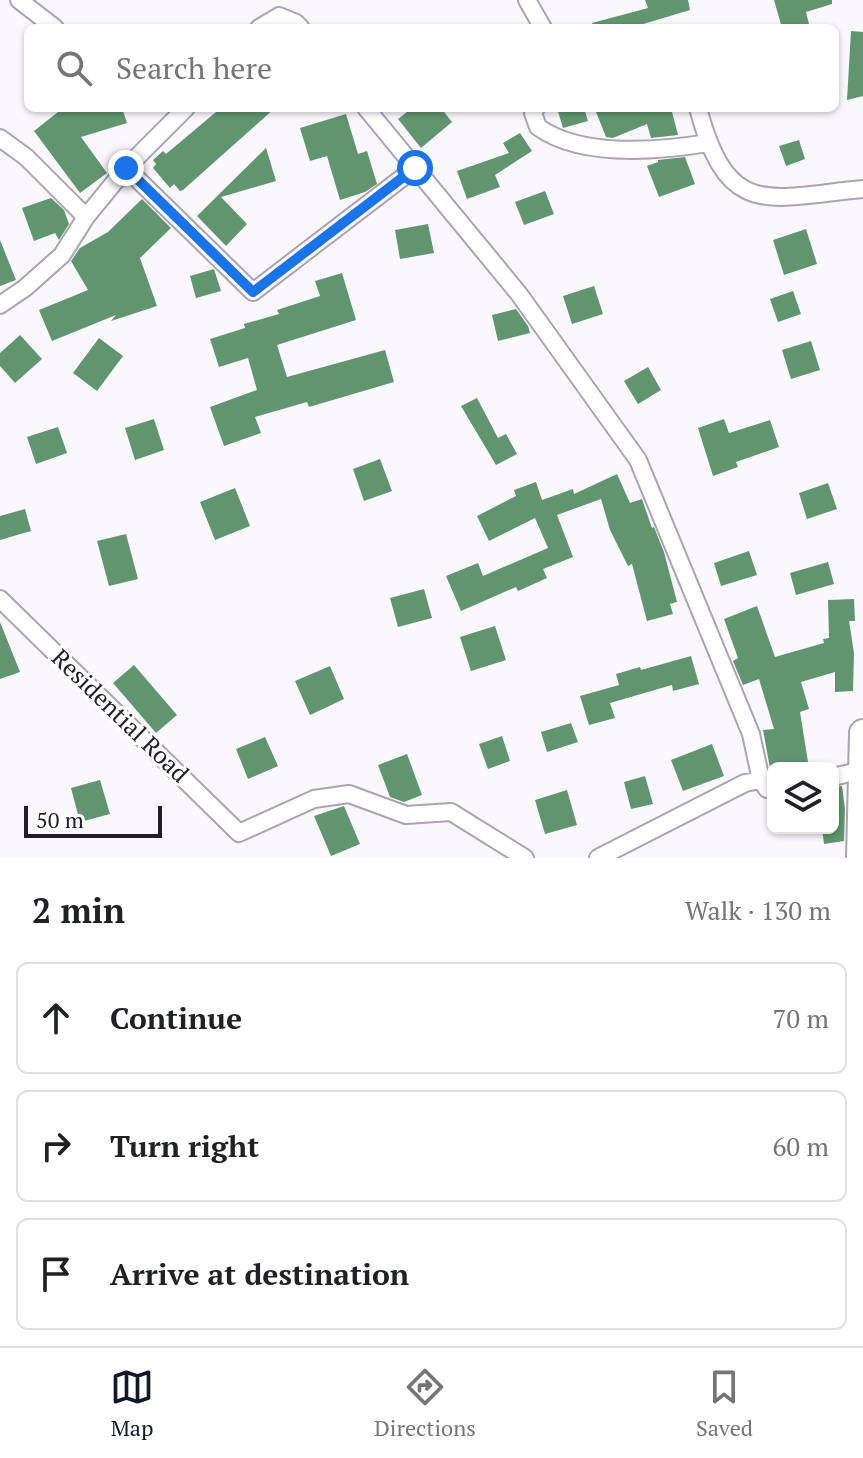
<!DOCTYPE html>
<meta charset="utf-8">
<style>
:root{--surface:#fff;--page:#f6f6f6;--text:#202124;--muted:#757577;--line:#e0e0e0;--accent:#111827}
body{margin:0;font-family:"PT Serif",serif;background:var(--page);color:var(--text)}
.controls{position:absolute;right:24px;bottom:24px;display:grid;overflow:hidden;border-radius:12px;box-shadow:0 2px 6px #0004}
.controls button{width:72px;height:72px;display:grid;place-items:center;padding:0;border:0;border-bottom:2px solid var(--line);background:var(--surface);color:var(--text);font:40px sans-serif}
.scale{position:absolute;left:24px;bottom:20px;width:138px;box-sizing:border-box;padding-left:8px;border:4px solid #211e25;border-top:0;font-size:22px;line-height:28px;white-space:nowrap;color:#211e25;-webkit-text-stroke:6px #fff;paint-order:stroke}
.stop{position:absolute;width:24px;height:24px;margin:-18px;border:6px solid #1a73e8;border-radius:50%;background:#fff}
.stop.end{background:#1a73e8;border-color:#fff;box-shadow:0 2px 8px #0008}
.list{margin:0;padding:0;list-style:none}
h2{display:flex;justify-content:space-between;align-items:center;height:104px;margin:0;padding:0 32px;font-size:34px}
h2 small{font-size:26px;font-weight:400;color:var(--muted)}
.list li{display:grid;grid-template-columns:52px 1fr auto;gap:24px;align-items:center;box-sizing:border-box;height:112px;margin:0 16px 16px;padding:0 16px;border:2px solid var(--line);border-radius:12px}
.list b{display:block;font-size:30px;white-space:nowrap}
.list em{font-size:26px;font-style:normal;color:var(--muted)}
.icon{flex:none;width:44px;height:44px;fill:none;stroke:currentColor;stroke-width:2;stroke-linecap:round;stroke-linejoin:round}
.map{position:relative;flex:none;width:863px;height:858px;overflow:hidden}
.search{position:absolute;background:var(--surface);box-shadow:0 2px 6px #0004;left:24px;right:24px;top:24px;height:88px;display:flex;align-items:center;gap:20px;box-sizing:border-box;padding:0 28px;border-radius:12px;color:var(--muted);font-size:30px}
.sheet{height:488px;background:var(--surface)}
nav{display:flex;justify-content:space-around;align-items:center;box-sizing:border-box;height:112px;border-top:2px solid var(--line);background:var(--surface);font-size:22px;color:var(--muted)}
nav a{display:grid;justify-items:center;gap:4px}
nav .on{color:var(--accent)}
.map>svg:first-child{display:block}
</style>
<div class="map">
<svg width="863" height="858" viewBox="0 0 863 858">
<rect width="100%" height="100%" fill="#faf8fc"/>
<!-- building -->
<path fill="#619570" d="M645,0h43l2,10 -60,18h-37l-1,-5 56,-15z
M774,0h58v4l-26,8 4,16h-28z
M851,31l12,1v64l-16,4z
M63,108h59l5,15 -46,14 26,36 -27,20 -46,-62z
M226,108h49l-92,82 -3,1 -6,-7 -4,4 -17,-20 3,-4 -3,-4 10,-9 3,3 50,-42z
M412,108h29l11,14 -31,26 -23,-29z
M557,108h27l4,13 -25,7z
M604,108h28l1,3 11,-3h27l7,27 -27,3 -4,-14 -34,14 -7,-1 -10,-25z
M346,114l12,40 9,-3 10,33 -12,8 -25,8 -13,-44 -17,5 -10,-33z
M520,133l12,18 -37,24 5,12 -33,12 -10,-28 52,-18 -6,-10z
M799,140l6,19 -19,7 -7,-20z
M266,148l10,33 -55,16 26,27 -21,22 -29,-30z
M685,157l10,27 -36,13 -12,-31 11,-4v-2z
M545,191l9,23 -30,11 -9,-23z
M51,198l13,12 5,14 -10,16 -4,-7 -21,8 -12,-33z
M142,199l29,29 -31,30 17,48 -46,15 5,-6 -64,26 -13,-31 49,-20 -17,-29 9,-13 28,-16z
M428,224l6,29 -34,6 -5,-29z
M806,229l11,35 -33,11 -11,-35z
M0,240l16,40 -16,6z
M214,269l7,22 -25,7 -6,-22z
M342,273l14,47 -79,25 10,32 98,-27 9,32 -85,25 -2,-5 -52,15 6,16 -37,13 -14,-39 47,-17 -9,-32 -29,9 -9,-28 35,-11 -1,-4 35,-10 -2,-4 43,-14 -5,-15z
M594,286l9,28 -31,10 -9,-28z
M793,291l8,23 -23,8 -8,-23z
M516,309l12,17 2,7 -32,8 -6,-26z
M20,335l22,24 -27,24 -15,-17v-13z
M99,338l24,18 -26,35 -24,-18z
M811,341l9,29 -29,9 -9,-29z
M648,367l13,23 -23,14 -14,-23z
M477,398l21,40 8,-4 11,20 -21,11 -35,-59z
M154,419l10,31 -29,10 -10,-32z
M724,419l5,14 41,-13 9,27 -43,15 2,5 -25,9 -15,-48z
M58,427l9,26 -31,11 -9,-27z
M380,459l12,32 -28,10 -11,-32z
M617,474l13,29 12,-4 10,29 2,-1 10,25 13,50 -7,2 3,10 -26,7 -15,-57 -4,2 -18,-36 -9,-31 -44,16 16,42 -30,12 4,9 -29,13 -2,-4 -55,24 -15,-35 32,-13 5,13 65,-28 -13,-30 -46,23 -12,-25 39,-20 -2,-6 22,-8 6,18 31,-11 1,5z
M828,483l9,26 -30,10 -8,-26z
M235,488l15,38 -35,14 -15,-38z
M25,509l6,22 -31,9v-24z
M126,534l12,45 -29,7 -12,-45z
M749,551l8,24 -36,11 -7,-23z
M828,562l6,22 -38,11 -6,-22z
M424,589l8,29 -34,9 -8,-29z
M854,599l1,22h-6l5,32 -1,38 -18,1v-20l-34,10 8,27 -9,3 9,56h-39l-7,-38 11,-1 -15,-50 -16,6 -10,-24 5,-3 -14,-39 33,-13 18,51 49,-14 -1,-4 6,-1 -1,-38z
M0,622l20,50 -20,7z
M495,626l11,34 -35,11 -11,-34z
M691,656l8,28 -26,7 -1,-6 -62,18 5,15 -26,7 -9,-29 39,-11 -3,-11 24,-7 1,3z
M134,665l43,50 -21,18 -43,-50z
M330,666l14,33 -34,16 -15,-34z
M571,723l7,19 -31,10 -6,-20z
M502,736l8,25 -22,8 -9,-25z
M265,737l13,29 -30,13 -12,-30z
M712,744l12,32 -41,15 -12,-31z
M407,754l15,41 -18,7 -14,-5 -12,-32z
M645,776l8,28 -22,5 -7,-27z
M100,780l10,34 -30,8 -9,-34z
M842,786l3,23 -1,32 -20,3 -2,-16h11v-40z
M567,790l10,35 -32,9 -10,-34z
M344,806l16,38 -29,12 -17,-40z"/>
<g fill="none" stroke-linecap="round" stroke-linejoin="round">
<defs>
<path id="minor" d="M19,0l36,28
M527,0l16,28
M259,28l20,-12 17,7 5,5
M366,108l153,186 119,166 113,274 10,46 6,9h6
M536,108l-3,5 5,14c43,31 121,24 170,16
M698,108c30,112 69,90 165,81
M0,138l26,19 60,60
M126,168l127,124 162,-124
M0,305l25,-17 37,-33 24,-38 40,-49 60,-60
M0,599l239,234 75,-34 35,-5 57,21 45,-3 74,46
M833,777l29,-7
M598,858l147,-75 16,-3"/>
<path id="primary" d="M860,858l3,-125"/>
</defs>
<!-- minor casing -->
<use href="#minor" stroke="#aba3b5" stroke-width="20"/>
<!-- primary casing -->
<use href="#primary" stroke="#aba3b5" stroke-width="30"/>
<!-- minor -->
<use href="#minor" stroke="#fff" stroke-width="16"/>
<!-- primary -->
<use href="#primary" stroke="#fff" stroke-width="26"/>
</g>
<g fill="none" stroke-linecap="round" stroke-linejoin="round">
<!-- route -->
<path stroke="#1a73e8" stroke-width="10" d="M126,168l127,124 162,-124"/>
</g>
<g text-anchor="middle" stroke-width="6" stroke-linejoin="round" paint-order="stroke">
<!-- street labels -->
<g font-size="24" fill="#211e25" stroke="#fff">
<text transform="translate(120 716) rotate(44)" y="8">Residential Road</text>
</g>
</g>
</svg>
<div class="controls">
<button><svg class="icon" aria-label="layers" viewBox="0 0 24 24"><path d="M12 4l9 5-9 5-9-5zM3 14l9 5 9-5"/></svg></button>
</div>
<div class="scale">50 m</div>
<div class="stop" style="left:415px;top:168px"></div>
<div class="stop end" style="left:126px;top:168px"></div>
<div class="search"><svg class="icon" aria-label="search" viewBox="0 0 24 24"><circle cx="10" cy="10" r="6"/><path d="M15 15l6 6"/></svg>Search here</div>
</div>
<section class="sheet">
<h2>2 min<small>Walk · 130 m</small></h2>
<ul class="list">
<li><svg class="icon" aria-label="ahead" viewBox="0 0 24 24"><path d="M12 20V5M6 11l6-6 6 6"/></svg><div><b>Continue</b></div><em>70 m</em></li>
<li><svg class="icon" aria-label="right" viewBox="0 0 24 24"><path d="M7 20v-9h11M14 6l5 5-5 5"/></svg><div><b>Turn right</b></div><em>60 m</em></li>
<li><svg class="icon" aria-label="arrive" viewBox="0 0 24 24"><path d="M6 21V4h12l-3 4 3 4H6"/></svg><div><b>Arrive at destination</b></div></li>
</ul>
</section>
<nav>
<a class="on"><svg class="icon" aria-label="map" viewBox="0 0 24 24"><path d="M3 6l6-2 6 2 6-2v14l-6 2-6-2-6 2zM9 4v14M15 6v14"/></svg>Map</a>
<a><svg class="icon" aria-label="directions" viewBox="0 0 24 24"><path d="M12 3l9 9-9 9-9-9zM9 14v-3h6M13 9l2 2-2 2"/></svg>Directions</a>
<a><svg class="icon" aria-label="saved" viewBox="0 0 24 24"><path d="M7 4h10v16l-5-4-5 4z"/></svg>Saved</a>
</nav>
